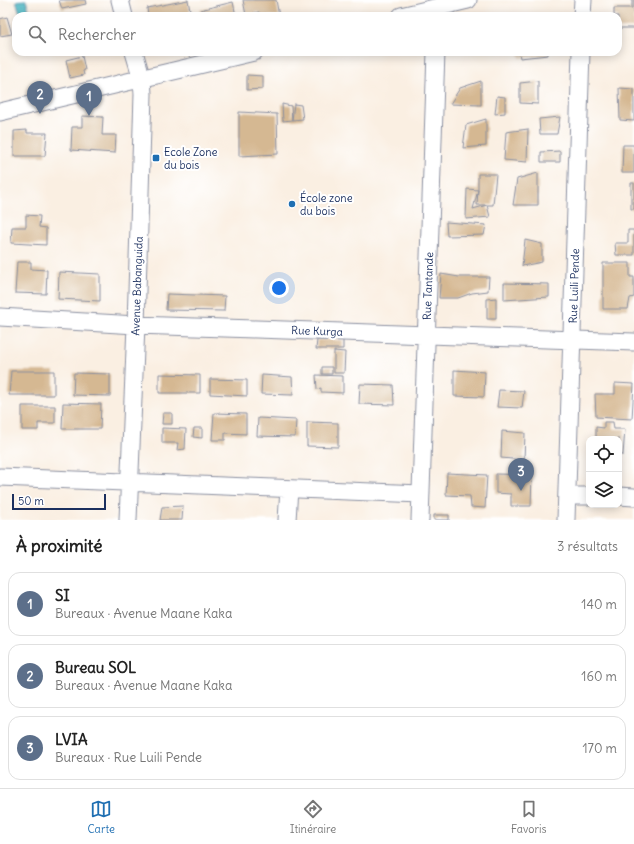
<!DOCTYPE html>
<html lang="fr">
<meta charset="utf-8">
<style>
:root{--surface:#fff;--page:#f2f2f2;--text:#222;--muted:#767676;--line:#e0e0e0;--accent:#1f6fb2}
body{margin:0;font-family:Delius,sans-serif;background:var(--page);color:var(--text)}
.controls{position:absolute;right:12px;bottom:12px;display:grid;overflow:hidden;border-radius:8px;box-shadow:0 2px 10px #0003}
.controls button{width:36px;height:36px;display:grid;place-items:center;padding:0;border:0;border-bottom:1px solid var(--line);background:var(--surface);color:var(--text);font:20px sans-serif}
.scale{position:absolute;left:12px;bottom:10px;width:94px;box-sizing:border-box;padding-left:4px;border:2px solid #1b2f5e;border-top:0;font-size:11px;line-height:14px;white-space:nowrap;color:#1b2f5e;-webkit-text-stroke:3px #fff;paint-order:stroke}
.you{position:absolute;left:279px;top:288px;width:14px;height:14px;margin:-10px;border:3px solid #fff;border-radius:50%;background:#1a73e8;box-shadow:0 0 0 6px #1a73e833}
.badge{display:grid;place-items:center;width:26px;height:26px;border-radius:50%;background:var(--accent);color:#fff;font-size:13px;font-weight:700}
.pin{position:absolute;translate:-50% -33px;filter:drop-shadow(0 1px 2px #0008)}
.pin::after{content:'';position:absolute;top:21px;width:14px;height:12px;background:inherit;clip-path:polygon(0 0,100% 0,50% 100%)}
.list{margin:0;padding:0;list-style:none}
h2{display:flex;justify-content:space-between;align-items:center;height:52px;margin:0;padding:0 16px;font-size:17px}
h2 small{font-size:13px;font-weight:400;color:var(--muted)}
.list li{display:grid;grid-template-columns:26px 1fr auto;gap:12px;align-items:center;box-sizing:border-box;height:64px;margin:0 8px 8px;padding:0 8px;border:1px solid var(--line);border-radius:12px}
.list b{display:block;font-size:15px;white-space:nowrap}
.list p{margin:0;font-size:13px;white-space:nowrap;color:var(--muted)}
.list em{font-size:13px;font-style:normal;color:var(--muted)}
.icon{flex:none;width:22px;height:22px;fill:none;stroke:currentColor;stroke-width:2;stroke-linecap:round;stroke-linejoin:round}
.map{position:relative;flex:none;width:634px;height:520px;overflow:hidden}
.search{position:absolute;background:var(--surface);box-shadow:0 2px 10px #0003;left:12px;right:12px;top:12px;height:44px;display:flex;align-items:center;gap:10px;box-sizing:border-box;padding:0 14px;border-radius:12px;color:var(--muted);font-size:15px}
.sheet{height:268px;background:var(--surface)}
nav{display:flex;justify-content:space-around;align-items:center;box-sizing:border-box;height:56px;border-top:1px solid var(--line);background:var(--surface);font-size:11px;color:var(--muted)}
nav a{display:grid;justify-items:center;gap:2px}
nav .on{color:var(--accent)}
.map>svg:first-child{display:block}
</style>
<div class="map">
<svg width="634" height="520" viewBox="0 0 634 520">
<rect width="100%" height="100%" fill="#fff"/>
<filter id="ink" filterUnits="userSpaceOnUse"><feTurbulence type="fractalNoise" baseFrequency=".025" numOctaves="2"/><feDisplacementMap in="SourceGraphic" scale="8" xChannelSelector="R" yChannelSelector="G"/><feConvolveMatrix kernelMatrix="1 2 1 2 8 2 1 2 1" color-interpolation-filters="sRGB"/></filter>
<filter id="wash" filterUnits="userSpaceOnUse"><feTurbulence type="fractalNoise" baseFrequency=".012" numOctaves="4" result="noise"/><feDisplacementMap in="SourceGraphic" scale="16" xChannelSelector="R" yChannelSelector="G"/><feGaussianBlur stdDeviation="0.9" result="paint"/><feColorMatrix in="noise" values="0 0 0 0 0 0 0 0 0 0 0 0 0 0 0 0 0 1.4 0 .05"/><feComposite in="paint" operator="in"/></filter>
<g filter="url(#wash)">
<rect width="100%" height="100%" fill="#faefe2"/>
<!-- water -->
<path fill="#45b3c0" stroke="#30718f" d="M26,0l5,16h-10l-5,-15z"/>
<g id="blocks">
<!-- building -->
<path fill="#d5b892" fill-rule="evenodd" d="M59,0h26l1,4 -24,5z
M188,0l3,16h-43l-1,-8z
M243,0h33l3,16h-19l-1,-4 -13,3z
M632,0h2v28h-16v-12h-4v-8h18z
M233,2l3,14h-35l-1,-6z
M7,17l5,17 -12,2v-17z
M519,52h29v3l-28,3z
M82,56l3,14 -2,1 1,4 -14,3 -4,-18z
M247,75l16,1v13l-16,1z
M481,81v24l-31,-1 10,-16z
M538,81v23l-18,-1v-20z
M619,88l15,1v32l-14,-1z
M497,96l8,1v16l-10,1z
M282,104l9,2 1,14 -9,1z
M294,104l7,1 2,14 -11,1z
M239,112l38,2 1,40 -39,2z
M82,116l21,1 -1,18h14l-1,18 -44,-3 1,-23h10z
M560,117l-3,17h-17l-1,-15z
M486,119v27l-23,2 3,-23z
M528,129l-1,33 -23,-2 2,-28z
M27,130v3h20l-2,23h-31v-25z
M623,145h11v28h-12z
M560,151v11h-19v-10z
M538,173v32h-25l4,-26z
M478,174h18l-3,31h-6l3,12 -24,2 1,-30 11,1zM478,190l-1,15h10l-14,4z
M631,183h3v26h-3z
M26,215l14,1 -1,11 7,1v17l-35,-2 1,-16h14z
M446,222l40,3 -2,10 -37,1z
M628,230h6v25h-18l-1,-12h13z
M525,240l17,4v18l-20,4z
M17,262h14v7l16,1 -1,24 -31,-1z
M603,263h27v14h4v20l-4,1 -2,11h-25z
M59,272l41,2v27l-42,-2z
M441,274l18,3h30l-1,14 -16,2 -14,5h-19z
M504,283l45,1v13l-45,3z
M167,294l58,2 -1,15 -58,-1z
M496,298v21h-9v-20z
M317,340h26v9h-27z
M334,351l11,1 -1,21h-10z
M322,367h10v7h-10z
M454,370l31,2 -1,25 -30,-1z
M11,371h43v24h-45z
M74,373l36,1v22l-37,-1z
M159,374l41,1v18h-41z
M262,375l30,2 1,18 -32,-1z
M316,375l27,1v17l-22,-1v-4l-4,1z
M210,379l37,1v16l-37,-2z
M615,383l19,1 -2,35 -36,-2 -1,-23h20z
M360,384l33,1 1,20 -35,-1z
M499,390l25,1 -2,17 -25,-1z
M63,403l38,1 -1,25h-38z
M22,406h33v17h-17v7h-16z
M163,413h9v11h-10z
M214,413l32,1v20l-21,-1v7h-13z
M258,418l38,2 -1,17 -38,-1z
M307,422l31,1v24l-31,-1z
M604,422h9l1,7h11l-2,26h-4v-16h-23v-12l8,1z
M162,428l24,1 -1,20 -8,1 1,-7h-16z
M194,428h8v10l-9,-1z
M502,431l23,2 -1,27 -23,-2z
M447,473l40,2 -2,33 -14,-1 -1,-11 -24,-1z
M496,474l36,1 -1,31h-20v-12l-15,-1z
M183,506l-1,14h-22l2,-13z
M434,515h15v5h-15z"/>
</g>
</g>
<g filter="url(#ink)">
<use href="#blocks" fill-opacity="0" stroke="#8a8fa0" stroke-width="1"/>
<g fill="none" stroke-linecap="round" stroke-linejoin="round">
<defs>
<path id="minor" d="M120,0l4,16
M401,16l67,-16
M582,16l1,-16
M0,112l254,-60
M0,317l136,8 498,17
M0,477l421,17
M567,496h22
M619,496l15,1
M128,520l8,-195 7,-231 -1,-15 -8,-27
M287,520l2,-31
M420,520l16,-468
M566,520l15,-468"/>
</defs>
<!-- minor casing -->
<use href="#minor" stroke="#8a8fa0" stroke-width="19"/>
<!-- minor -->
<use href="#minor" stroke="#fff" stroke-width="17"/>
</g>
</g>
<!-- markers -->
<g fill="#1f6fb2" stroke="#fff" stroke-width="1.5">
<rect x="152" y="154" width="8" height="8" rx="2"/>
<circle cx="292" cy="204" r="4"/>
</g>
<g text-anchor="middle" stroke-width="4" stroke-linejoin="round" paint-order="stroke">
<!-- poi labels -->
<g font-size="11" fill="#1b2f5e" stroke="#fff" text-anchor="start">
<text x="164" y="156">Ecole Zone<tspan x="164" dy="13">du bois</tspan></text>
<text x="300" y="202">École zone<tspan x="300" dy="13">du bois</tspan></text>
</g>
<!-- street labels -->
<g font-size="11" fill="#1b2f5e" stroke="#fff">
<text transform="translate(137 286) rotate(-88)" y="4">Avenue Babanguida</text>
<text transform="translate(428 286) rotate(-88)" y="4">Rue Tantande</text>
<text transform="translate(574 286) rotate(-88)" y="4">Rue Luili Pende</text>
<text transform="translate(317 331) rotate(2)" y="4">Rue Kurga</text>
</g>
</g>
</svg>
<div class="controls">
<button><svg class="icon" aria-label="locate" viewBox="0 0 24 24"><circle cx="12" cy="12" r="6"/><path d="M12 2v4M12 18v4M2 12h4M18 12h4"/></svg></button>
<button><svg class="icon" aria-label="layers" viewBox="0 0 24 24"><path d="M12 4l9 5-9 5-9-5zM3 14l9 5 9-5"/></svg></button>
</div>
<div class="scale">50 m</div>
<div class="you"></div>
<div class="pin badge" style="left:89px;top:116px;background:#5c6f8a">1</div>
<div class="pin badge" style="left:40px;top:114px;background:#5c6f8a">2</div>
<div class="pin badge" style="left:521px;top:491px;background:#5c6f8a">3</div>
<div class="search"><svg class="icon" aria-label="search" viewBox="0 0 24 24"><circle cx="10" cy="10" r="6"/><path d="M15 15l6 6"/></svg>Rechercher</div>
</div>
<section class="sheet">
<h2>À proximité<small>3 résultats</small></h2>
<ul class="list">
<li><span class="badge" style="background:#5c6f8a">1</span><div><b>SI</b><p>Bureaux · Avenue Maane Kaka</p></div><em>140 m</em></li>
<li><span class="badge" style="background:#5c6f8a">2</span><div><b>Bureau SOL</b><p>Bureaux · Avenue Maane Kaka</p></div><em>160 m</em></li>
<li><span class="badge" style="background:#5c6f8a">3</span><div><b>LVIA</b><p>Bureaux · Rue Luili Pende</p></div><em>170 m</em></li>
</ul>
</section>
<nav>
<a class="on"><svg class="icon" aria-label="map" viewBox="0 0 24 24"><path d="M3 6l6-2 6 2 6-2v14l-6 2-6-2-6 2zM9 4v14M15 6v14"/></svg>Carte</a>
<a><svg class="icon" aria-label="directions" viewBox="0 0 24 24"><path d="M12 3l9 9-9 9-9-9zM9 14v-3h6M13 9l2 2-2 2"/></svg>Itinéraire</a>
<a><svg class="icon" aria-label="saved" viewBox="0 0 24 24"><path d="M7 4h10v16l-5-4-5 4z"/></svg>Favoris</a>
</nav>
